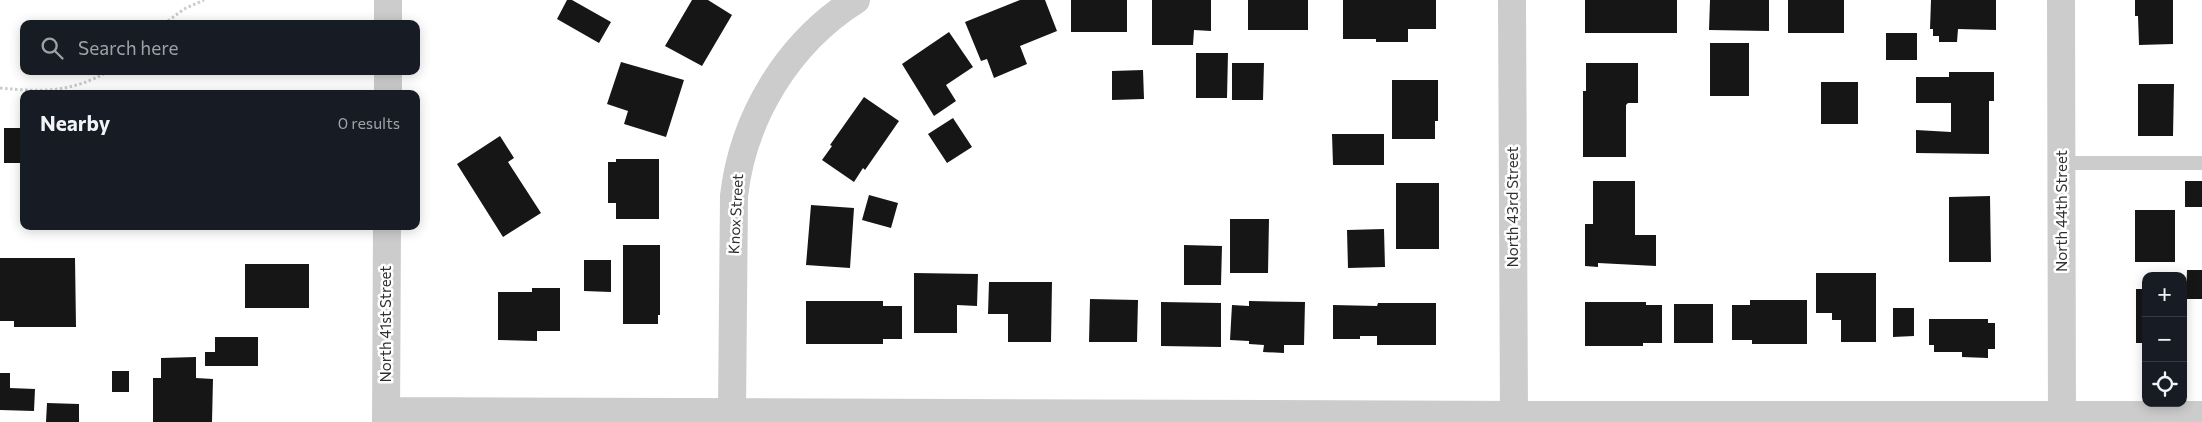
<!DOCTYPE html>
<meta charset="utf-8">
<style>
:root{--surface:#171b24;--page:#242831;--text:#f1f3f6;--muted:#9ea1a6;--line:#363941}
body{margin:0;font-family:Commissioner,sans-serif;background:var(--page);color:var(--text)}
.controls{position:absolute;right:15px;bottom:15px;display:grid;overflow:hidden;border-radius:10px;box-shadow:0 2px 12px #0003}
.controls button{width:45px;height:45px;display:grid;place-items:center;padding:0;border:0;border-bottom:1px solid var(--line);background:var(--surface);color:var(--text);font:25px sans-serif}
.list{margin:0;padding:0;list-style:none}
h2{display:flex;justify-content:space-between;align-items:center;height:65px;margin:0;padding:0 20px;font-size:21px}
h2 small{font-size:16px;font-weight:400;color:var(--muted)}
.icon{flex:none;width:28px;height:28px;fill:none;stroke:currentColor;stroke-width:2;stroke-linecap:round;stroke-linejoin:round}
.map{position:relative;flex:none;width:2202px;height:422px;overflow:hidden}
.search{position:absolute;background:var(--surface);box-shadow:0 2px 12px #0003;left:20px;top:20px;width:400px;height:55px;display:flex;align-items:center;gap:12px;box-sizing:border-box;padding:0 18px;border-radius:10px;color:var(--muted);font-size:19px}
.panel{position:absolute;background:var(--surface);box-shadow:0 2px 12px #0003;left:20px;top:90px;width:400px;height:140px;border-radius:10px}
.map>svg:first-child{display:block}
</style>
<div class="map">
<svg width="2202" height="422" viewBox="0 0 2202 422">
<rect width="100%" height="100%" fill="#fff"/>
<!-- building -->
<path fill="#161616" d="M567,0h5l39,22 -12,21 -42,-24z
M692,0h16l24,15 -30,51 -37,-20z
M1020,0h25l12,31 -37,15 7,18 -33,14 -7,-19 -6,2 -16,-39z
M1071,0h56v32h-56z
M1152,0h59v31l-17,-1 -1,15h-41z
M1248,0h60v30h-60z
M1343,0h93v29h-28v13h-32v-3h-33z
M1585,0h92v33h-92z
M1710,0h59v31l-60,-1z
M1788,0h56v33h-56z
M1931,0h65v30l-38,-1 -1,13h-18v-6h-6v-7h-3z
M2135,0h38v44l-34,1 -1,-29h-3z
M949,32l24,35 -27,18 10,16 -22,15 -32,-52z
M1886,33h31v27h-31z
M1710,43h39v53h-39z
M1196,53h32l-1,45h-31z
M621,62l63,18 -18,57 -42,-13 4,-13 -21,-7z
M1232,63h32l-1,37h-31z
M1586,63h52v40h-10l-2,2v52h-43v-66h3z
M1143,70l1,29 -32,1v-29z
M1949,72h45v29h-5v53l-73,-1v-23l35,2v-29h-35v-26h33z
M1392,80h46v41h-3v18h-43z
M1821,82h37v42h-37z
M2138,84h36l-1,52h-35z
M864,97l35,24 -34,49 -2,-2 -9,14 -32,-22 10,-14 -2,-1z
M953,118l19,29 -25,16 -19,-29z
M4,128h20v35h-20z
M1332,134h52v31h-51z
M500,136l14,22 -6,4 33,51 -38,24 -46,-73z
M616,159h43v60h-43v-16h-8v-41h8z
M1593,181h42v54h21v31l-58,-3v4l-13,-1v-42h8z
M2185,181h17v26h-17z
M1396,183h43v66h-43z
M869,195l29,8 -7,25 -29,-8z
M1990,196l1,66h-42v-65z
M811,205l43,3 -4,60 -44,-3z
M2135,210h40v52h-40z
M1230,219h39l-1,54h-38z
M1384,229l1,38 -37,1 -1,-38z
M623,245h37v70h-2v9h-35z
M1184,245l38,1 -1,39h-37z
M0,258h75l1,69h-62v-6h-14z
M584,260h27v32l-27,-1z
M245,264h64v44h-64z
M2187,270h15v29h-16z
M914,273l64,1 -1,32 -20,-1v28h-43z
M1816,273h60v69h-35v-22h-9v-7h-16z
M989,282h63l-1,60h-43v-28h-20z
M532,288h28v43h-23v10l-39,-1v-48h34z
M2136,289h10v54h-10z
M1090,299l48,1 -1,42h-48z
M1750,300h57v44h-55v-4h-20v-35h18z
M806,301h77v5h19v33h-19v5h-77z
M1249,301l56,1 -1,43h-20v8l-21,-1 1,-7 -15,-1v-3l-19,-1 2,-35 17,1z
M1161,302l60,1v44l-60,-1z
M1585,302h61v3h16v38h-19v3h-58z
M1378,303h58v42h-59v-9h-17v3h-27v-34l44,1z
M1674,304h39v39h-39z
M1893,308h21v28l-21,1z
M1929,319h59v4h7v26h-7v9l-26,-1v-5h-28v-7h-5z
M215,337h43v29h-53v-14h10z
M196,357v21l17,1 -1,43h-59v-44h8v-20z
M112,371h17v21h-17z
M0,373h10v15l25,1 -1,22 -34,-1z
M47,403l32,1v18h-33z"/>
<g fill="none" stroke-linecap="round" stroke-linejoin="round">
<!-- path -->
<path stroke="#ccc" stroke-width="3" stroke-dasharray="2.5 2.5" stroke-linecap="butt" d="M164,24l20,-15 20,-9
M0,88c43,4 70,5 109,-17"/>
<!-- lane -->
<path stroke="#ccc" stroke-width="14" d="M2062,163h140"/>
<!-- street -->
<path stroke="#ccc" stroke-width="28" d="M1512,0l2,415
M2061,0l1,422
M388,24v-24
M388,94v-23
M386,411l1148,4h668
M732,411l2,-215c9,-79 54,-153 122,-196
M386,422l1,-196"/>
</g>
<g text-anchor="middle" stroke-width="5" stroke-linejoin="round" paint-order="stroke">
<!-- street labels -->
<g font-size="15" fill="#2f2f2f" stroke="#fff">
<text transform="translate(1513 207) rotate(-90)" y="5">North 43rd Street</text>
<text transform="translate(2062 211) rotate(-90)" y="5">North 44th Street</text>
<text transform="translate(736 214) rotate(-87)" y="5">Knox Street</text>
<text transform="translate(386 324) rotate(-90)" y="5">North 41st Street</text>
</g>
</g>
</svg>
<div class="controls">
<button>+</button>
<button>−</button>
<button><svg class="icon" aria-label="locate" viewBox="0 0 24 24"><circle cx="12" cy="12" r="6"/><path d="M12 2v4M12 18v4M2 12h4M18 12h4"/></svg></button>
</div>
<div class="search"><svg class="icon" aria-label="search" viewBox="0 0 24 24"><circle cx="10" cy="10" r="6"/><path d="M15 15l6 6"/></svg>Search here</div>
<section class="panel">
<h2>Nearby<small>0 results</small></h2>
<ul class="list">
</ul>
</section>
</div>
